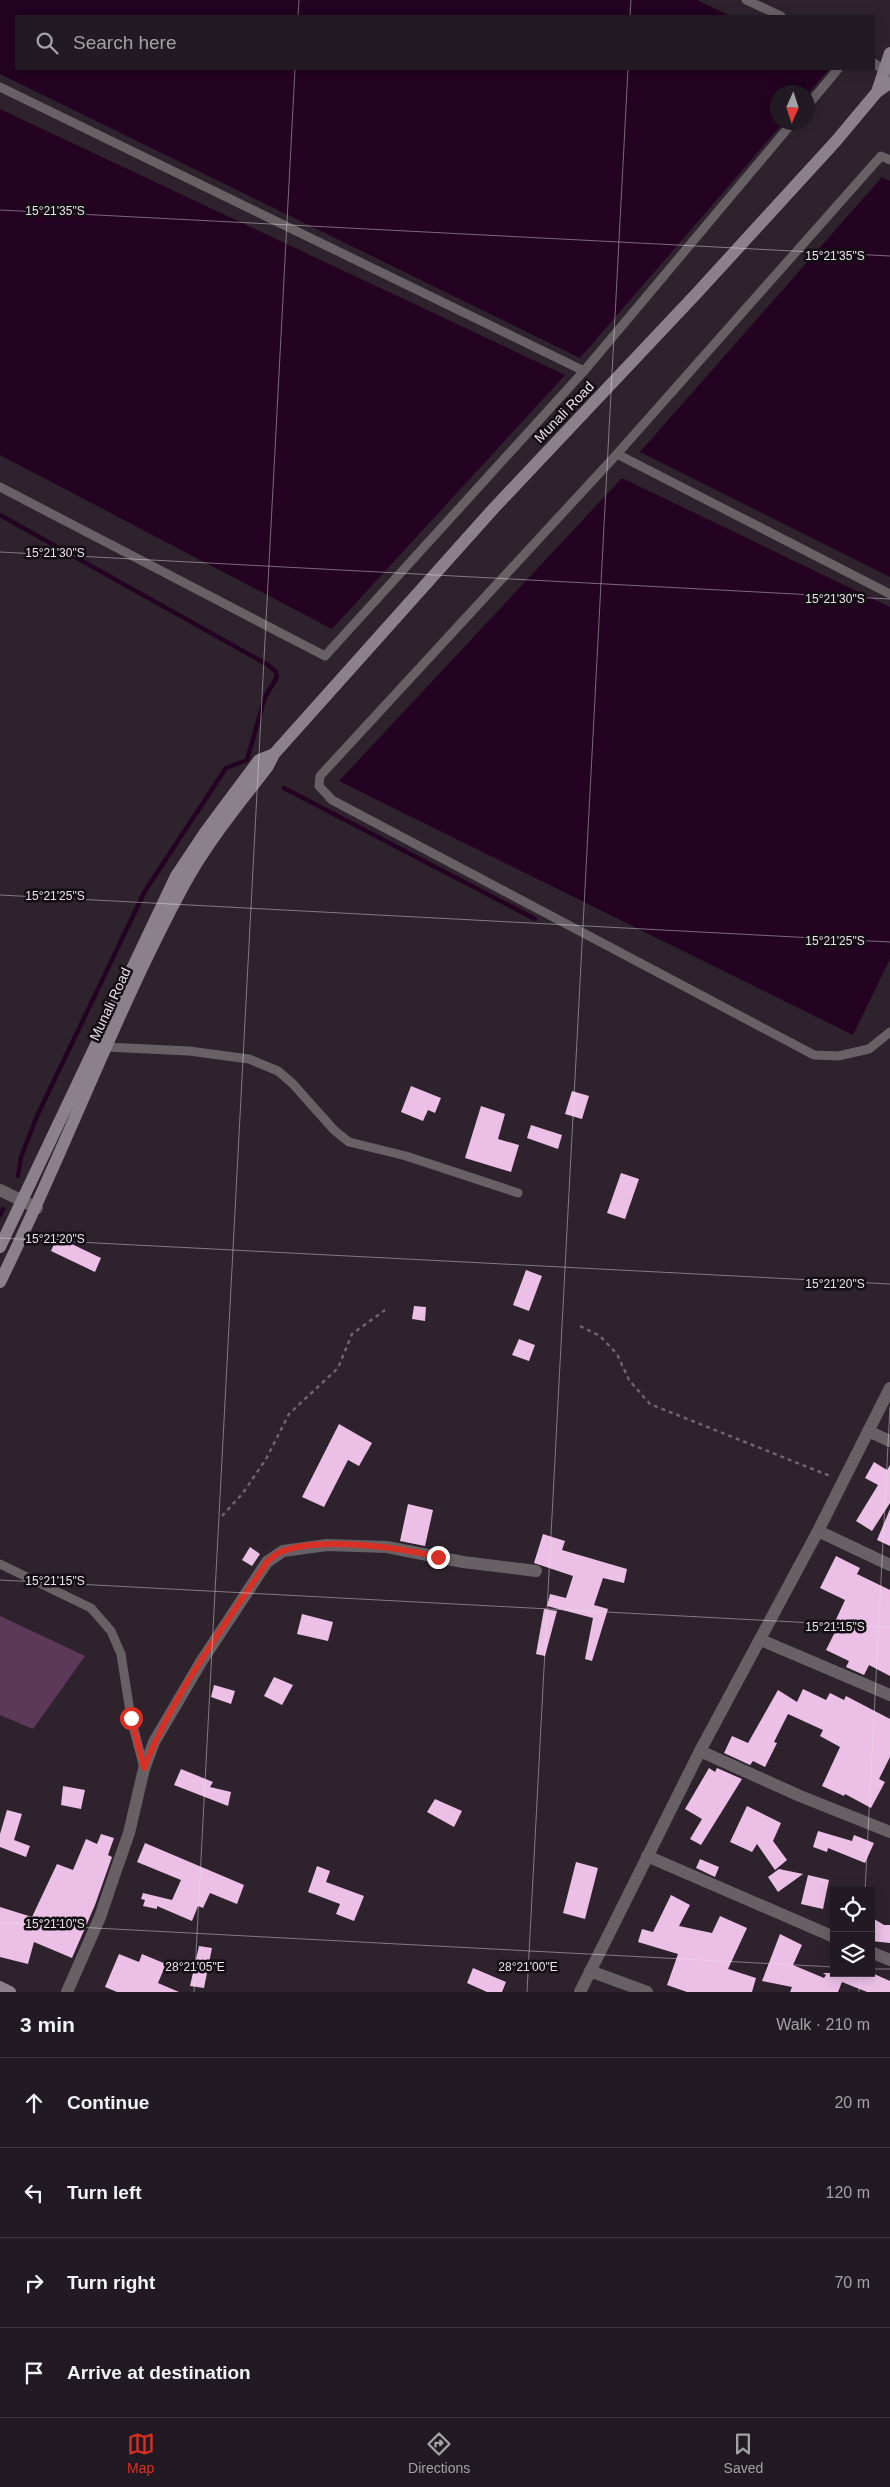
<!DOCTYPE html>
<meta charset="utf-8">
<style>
:root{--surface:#221a22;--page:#2e272f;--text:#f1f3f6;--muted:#a2a1a5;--line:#3f3840;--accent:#d93025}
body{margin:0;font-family:Arial,sans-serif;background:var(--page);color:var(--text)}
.controls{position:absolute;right:15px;bottom:15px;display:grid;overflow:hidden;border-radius:0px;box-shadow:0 2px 12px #0003}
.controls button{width:45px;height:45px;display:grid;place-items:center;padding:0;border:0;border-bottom:1px solid var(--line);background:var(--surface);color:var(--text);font:25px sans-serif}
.compass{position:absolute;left:770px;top:85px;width:45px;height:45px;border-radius:50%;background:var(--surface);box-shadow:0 2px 12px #0003;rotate:183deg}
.stop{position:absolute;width:15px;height:15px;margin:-11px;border:4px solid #d93025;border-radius:50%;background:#fff}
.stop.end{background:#d93025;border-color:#fff;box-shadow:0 1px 5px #0008}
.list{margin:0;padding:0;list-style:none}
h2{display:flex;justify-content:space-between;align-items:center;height:65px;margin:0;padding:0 20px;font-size:21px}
h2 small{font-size:16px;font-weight:400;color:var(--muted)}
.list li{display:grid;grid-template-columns:32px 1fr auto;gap:15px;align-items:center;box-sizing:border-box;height:90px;padding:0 20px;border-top:1px solid var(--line)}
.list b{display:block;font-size:19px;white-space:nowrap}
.list em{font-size:16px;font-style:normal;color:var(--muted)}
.icon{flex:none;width:28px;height:28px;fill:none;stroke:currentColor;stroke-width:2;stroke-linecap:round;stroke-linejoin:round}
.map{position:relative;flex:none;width:890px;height:1992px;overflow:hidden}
.search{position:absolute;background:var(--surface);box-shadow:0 2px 12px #0003;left:15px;right:15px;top:15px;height:55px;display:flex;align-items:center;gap:12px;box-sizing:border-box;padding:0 18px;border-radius:0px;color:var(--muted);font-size:19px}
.sheet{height:425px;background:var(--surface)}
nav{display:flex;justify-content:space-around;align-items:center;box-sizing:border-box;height:70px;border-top:1px solid var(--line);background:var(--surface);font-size:14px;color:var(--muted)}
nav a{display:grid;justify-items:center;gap:2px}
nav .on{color:var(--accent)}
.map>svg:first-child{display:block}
</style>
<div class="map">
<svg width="890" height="1992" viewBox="0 0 890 1992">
<rect width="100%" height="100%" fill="#2e232d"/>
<!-- green -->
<path fill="#5c3958" d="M0,1616l85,40 -52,73 -33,-14z"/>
<!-- water -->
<path fill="#230321" d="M0,0h697l33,16h-714v53h813l-21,25 -30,-2v30l5,1 -203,235 -580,-284z
M0,109l565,266 -233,254 -332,-174z
M882,177l8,4v396l-250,-125z
M622,478l268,129v352l-37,76 -514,-254z"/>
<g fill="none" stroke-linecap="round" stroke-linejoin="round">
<!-- stream -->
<path stroke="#230321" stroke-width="4.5" d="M0,515l268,150 8,7 1,5 -12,20 -18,63 -21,8 -81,123 -108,225 -16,41 -3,19
M284,788l251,131
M0,1215l3,-6"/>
</g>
<!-- building -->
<path fill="#ecbfe7" d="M411,1086l30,12 -6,15 -7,-3 -5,11 -22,-9z
M572,1091l17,5 -7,23 -17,-5z
M481,1106l24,8 -7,25 21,6 -8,27 -46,-14z
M531,1125l31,10 -4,14 -31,-11z
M621,1173l18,6 -14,40 -18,-6z
M57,1237l44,21 -6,14 -44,-21z
M526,1270l16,6 -13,35 -16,-6z
M414,1306l12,1 -1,14 -13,-2z
M519,1339l16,6 -6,16 -17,-6z
M339,1424l33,19 -13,23 -11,-6 -24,47 -22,-10z
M874,1462l13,8 3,-5v38l-18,28 -16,-10 22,-36 -13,-7z
M408,1504l25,6 -8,36 -25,-5z
M890,1509v37l-13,-6z
M543,1534l22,7 -3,9 65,19 -3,14 -21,-5 -9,27 14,4 -16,52 -7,-2 8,-41 -46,-12 3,-12 16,4 7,-22 -39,-13z
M250,1547l10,7 -8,12 -10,-6z
M836,1556l24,12 -3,6 33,16v86l-21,-11 -5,10 -18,-8 3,-6 -23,-11 11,-22 -4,-2 12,-26 -25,-12z
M544,1609l13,2 -12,45 -9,-2z
M302,1614l31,8 -5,19 -31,-7z
M274,1677l19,8 -11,20 -18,-9z
M214,1685l21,6 -4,13 -20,-7z
M803,1689l23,11 4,-7 14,7 2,-4 44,23v38l-11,22 6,3 -14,26 -26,-14 -1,2 -22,-10 18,-39 -20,-11 3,-6 -35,-16 -14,28 3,1 -12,24 -12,-6 -3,4 -26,-12 8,-17 16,7 30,-53 19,12z
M709,1768l6,4 2,-4 25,11 -41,66 -11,-6 12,-20 -17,-10z
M181,1769l32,13 -3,5 21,5 -3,14 -54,-21z
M63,1786l22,4 -4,19 -20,-4z
M435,1799l27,12 -8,16 -27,-15z
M747,1806l34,17 -8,18 14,19 -12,10 -18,-26 -5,8 -22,-10z
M7,1810l15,4 -8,26 16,6 -4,11 -26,-10v-13z
M818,1831l34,10 2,-6 20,8 -9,20 -37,-15 -1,4 -14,-5z
M101,1834l13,4 -6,17 4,2 -17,48 -23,53 -38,-16 -6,22 -28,-7v-50l32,10 25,-53 16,6 13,-31 11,5z
M145,1843l99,42 -7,19 -27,-11 -7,15 -5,-2 -6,15 -35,-15v3l-14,-3 2,-6 -4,-1 2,-6 29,7 9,-20 -44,-18z
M700,1859l19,8 -4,10 -19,-9z
M576,1862l22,6 -13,51 -22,-6z
M317,1866l13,5 -4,11 38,14 -10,25 -18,-7 4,-10 -32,-12z
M779,1869l24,5 -25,18 -10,-15z
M808,1875l21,5 -6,29 -22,-5z
M671,1895l19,10 -11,21 33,7 8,-17 27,12 -19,41 28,9 -4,14h-65l-20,-7 11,-31 -40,-12 4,-13 11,3z
M871,1917l13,8h6v18l-19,-2z
M780,1934l22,11 -9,20 31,13 2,-3 -3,-2h49l18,8v11h-23l-25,-10 -4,10h-48l2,-5 -30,-6z
M199,1946l13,2 -8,40 -14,-2z
M119,1954l20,8 3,-8 24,10 -8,19 21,9h-62l-12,-5z
M473,1968l33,14 -4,10h-15l-20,-9z"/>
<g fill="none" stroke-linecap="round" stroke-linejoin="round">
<!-- path -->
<path stroke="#6f656e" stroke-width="2.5" stroke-dasharray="4 4" stroke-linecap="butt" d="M580,1326l20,10 17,18 12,26 21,24 180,72
M222,1516l21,-23 23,-34 23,-45 49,-46 14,-34 33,-24"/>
<!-- lane -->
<path stroke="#676166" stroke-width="9" d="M746,0l35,16
M874,63l16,12
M0,87l584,284 209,-249
M808,105l30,-36
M890,160l-9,-4 -264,298 -297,322 -1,10 13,14 482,255 24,1 31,-7 21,-17
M617,454l273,140
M0,487l325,169 259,-285
M106,1047l83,4 60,8 29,12 15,13 41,46 15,12 57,14 112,37
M0,1564l91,44 20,23 10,23 10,64 13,50"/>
<!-- street -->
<path stroke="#676166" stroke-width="12" d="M0,1190l37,18
M868,1431l22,10
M818,1531l72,34
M761,1640l129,55
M700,1751l100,45 90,36
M647,1856l187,81
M871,1952l19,8
M590,1971l57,21
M67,1992l33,-75 15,-44 14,-40 15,-64 10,-27 47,-80 66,-100 16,-11 44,-6 60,2 76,15 73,9
M580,1992l120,-241 118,-220 72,-143"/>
<!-- secondary -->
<path stroke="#8b818a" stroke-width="12" d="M877,92l13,-39
M0,1247l176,-371 30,-45 53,-71 15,-6
M0,1282c65,-131 115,-270 185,-399 23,-42 54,-79 83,-117l6,-12 220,-246 202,-214 140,-153 41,-49 13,-9
M0,1987l10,5"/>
</g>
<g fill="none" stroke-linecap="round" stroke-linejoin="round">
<!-- route -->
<path stroke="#d93025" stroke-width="6" d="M131,1718l13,50c28,-72 80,-142 123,-206 5,-4 9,-9 16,-11 39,-14 115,-4 155,6"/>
</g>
<!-- ticks -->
<path fill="none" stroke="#eae3e9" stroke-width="1" stroke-opacity="0.45" d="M298,16l1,-16M630,16l1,-16M0,210l890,46M0,552l890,47M0,895l890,47M0,1238l890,46M0,1580l890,47M865,1891l25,-485M0,1923l834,44M871,1969h19M194,1992l101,-1923M527,1992l101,-1923M859,1992l1,-19"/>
<g text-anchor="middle" stroke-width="5" stroke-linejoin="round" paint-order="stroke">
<!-- street labels -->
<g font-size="14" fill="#eae3e9" stroke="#130e13">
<text transform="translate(564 412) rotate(-46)" y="5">Munali Road</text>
<text transform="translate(110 1004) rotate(-65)" y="5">Munali Road</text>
</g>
</g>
<g font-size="12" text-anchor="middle" fill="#eae3e9" stroke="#130e13" stroke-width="5" stroke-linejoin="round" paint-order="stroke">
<text x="55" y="215">15°21'35"S</text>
<text x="835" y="260">15°21'35"S</text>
<text x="55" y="557">15°21'30"S</text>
<text x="835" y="603">15°21'30"S</text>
<text x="55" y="900">15°21'25"S</text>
<text x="835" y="945">15°21'25"S</text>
<text x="55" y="1243">15°21'20"S</text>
<text x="835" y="1288">15°21'20"S</text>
<text x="55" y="1585">15°21'15"S</text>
<text x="835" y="1631">15°21'15"S</text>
<text x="55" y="1928">15°21'10"S</text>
<text x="195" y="1971">28°21'05"E</text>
<text x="528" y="1971">28°21'00"E</text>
</g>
</svg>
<div class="controls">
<button><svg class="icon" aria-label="locate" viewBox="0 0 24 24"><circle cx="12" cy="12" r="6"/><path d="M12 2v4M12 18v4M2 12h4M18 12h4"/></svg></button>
<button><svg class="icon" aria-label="layers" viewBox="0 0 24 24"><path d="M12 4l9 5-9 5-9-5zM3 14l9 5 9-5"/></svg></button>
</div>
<svg class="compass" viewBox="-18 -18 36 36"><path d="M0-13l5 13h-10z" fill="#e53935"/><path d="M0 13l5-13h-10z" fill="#a2a1a5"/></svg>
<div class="stop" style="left:131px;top:1718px"></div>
<div class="stop end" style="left:438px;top:1557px"></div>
<div class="search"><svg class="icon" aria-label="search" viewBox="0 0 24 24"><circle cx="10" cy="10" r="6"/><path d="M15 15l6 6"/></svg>Search here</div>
</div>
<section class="sheet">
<h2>3 min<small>Walk · 210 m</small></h2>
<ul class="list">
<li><svg class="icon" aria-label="ahead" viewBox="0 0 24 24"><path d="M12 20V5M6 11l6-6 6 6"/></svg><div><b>Continue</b></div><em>20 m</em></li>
<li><svg class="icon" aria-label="left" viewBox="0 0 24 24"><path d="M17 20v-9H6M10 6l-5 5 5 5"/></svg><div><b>Turn left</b></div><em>120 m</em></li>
<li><svg class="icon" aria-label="right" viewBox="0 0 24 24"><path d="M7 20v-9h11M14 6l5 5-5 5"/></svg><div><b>Turn right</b></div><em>70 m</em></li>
<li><svg class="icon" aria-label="arrive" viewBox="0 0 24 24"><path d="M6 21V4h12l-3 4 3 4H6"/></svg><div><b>Arrive at destination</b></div></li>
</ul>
</section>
<nav>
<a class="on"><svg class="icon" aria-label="map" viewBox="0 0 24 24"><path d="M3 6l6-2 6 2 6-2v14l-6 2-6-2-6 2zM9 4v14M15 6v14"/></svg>Map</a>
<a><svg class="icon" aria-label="directions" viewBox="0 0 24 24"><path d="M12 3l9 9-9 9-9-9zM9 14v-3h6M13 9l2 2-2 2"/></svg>Directions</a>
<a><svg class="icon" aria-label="saved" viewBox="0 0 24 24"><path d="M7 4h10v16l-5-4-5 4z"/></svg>Saved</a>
</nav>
